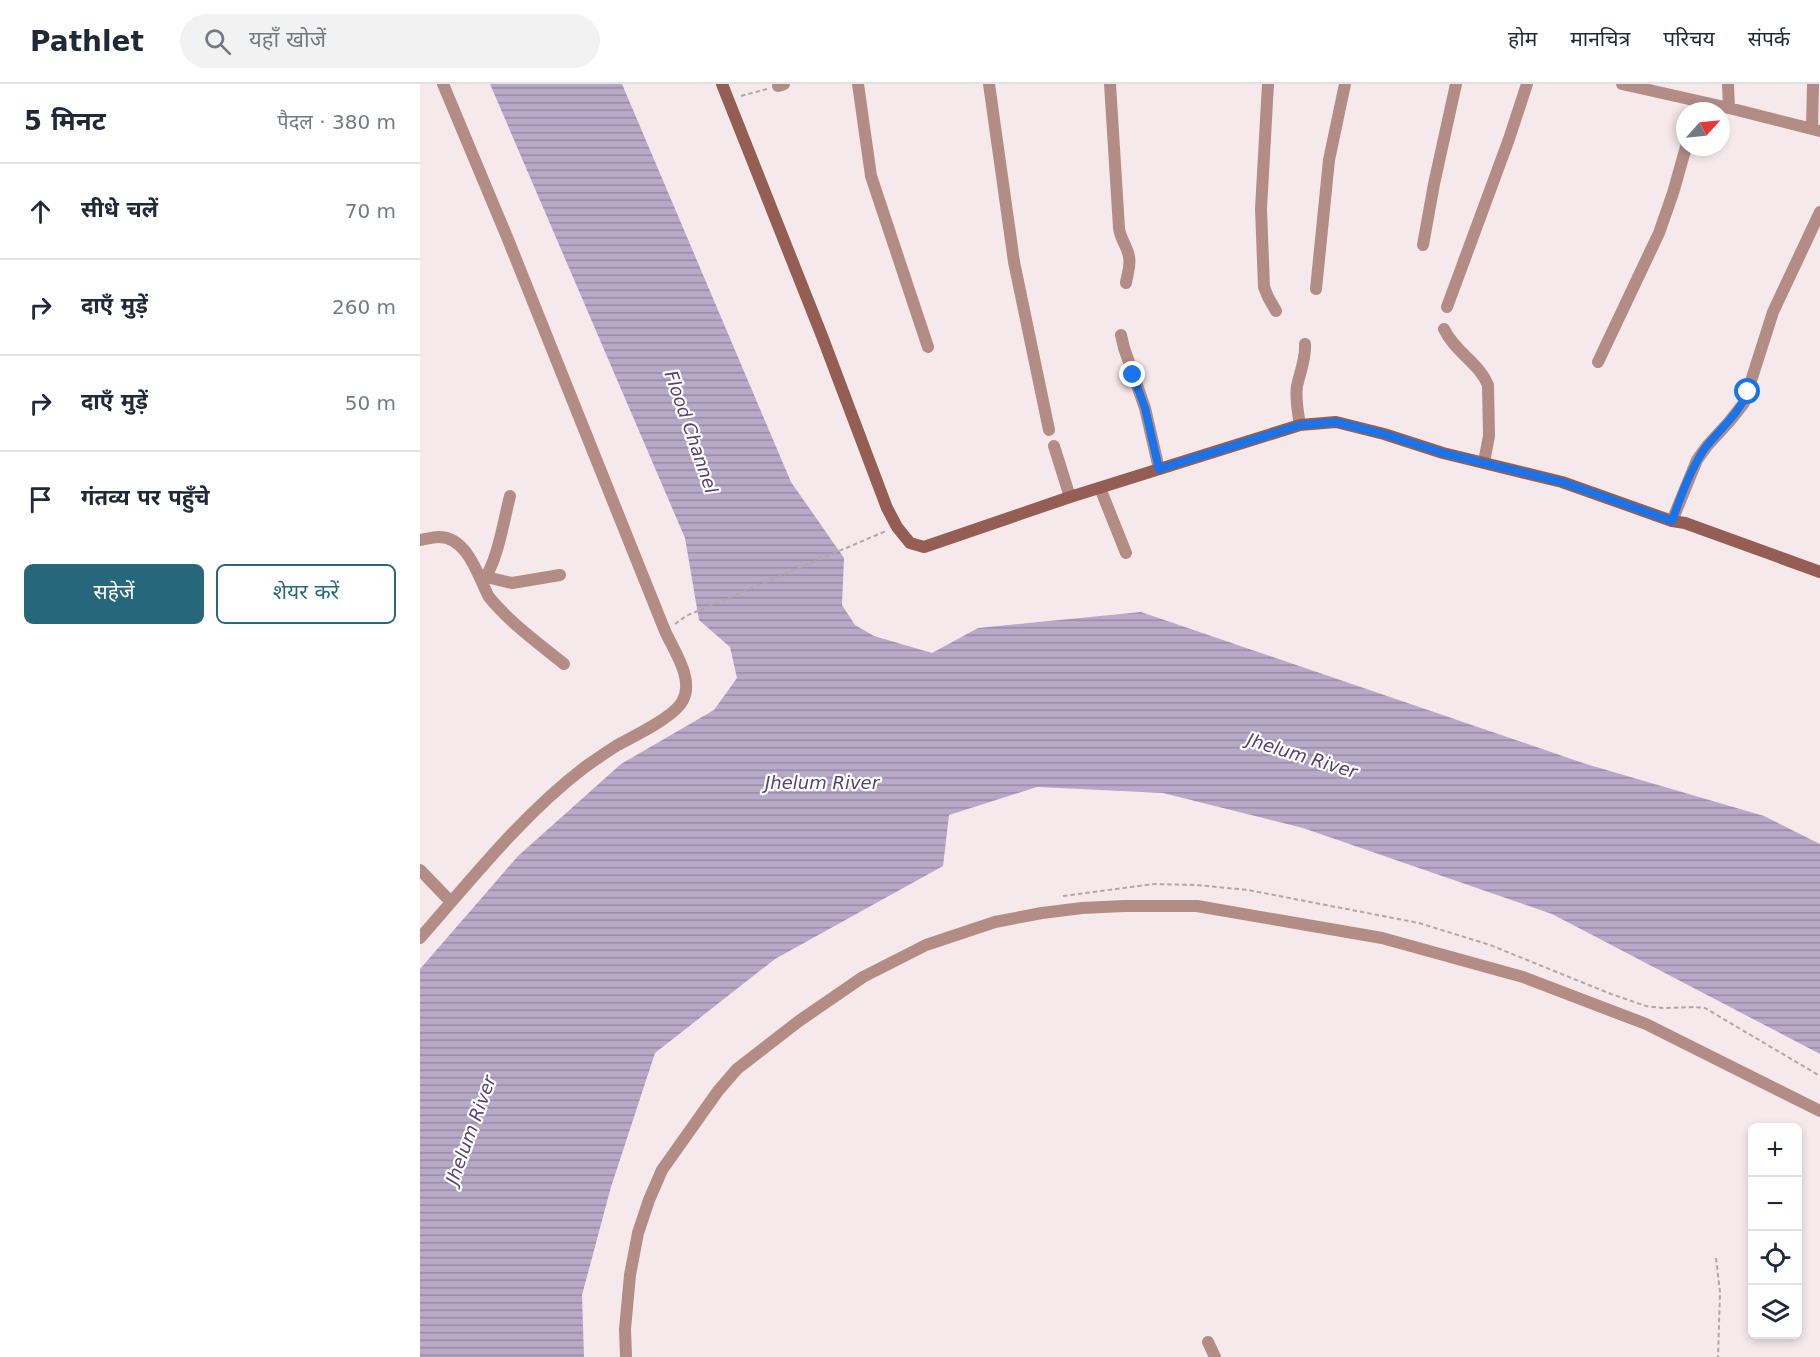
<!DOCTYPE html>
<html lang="hi">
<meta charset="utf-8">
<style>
:root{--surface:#fff;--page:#f2f2f3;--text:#1f2937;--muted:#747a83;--line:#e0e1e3;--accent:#27677c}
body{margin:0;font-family:"DejaVu Sans","Noto Sans Devanagari",sans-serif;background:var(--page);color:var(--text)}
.controls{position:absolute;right:18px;bottom:18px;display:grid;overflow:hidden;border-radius:9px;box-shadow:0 3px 9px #0003}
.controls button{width:54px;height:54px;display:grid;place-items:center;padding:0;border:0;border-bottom:2px solid var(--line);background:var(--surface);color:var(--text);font:30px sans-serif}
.compass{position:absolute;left:1256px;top:18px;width:54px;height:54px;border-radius:50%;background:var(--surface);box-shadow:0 3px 9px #0003;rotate:63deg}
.stop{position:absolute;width:18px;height:18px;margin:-14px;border:4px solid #1a73e8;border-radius:50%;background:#fff}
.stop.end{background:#1a73e8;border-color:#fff;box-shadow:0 2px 6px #0008}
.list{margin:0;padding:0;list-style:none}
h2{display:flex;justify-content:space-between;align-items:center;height:78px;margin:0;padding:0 24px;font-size:26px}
h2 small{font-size:20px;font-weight:400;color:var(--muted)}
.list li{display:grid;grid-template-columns:39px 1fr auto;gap:18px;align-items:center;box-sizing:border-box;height:96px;padding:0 24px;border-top:2px solid var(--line)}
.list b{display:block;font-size:22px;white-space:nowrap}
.list em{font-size:20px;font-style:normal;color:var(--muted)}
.actions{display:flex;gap:12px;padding:18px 24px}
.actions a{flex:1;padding:14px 0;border:2px solid var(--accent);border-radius:9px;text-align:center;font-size:21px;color:var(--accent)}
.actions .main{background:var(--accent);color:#fff}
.icon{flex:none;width:33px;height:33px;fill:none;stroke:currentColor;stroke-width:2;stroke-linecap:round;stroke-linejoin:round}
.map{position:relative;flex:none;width:1400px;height:1273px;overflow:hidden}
header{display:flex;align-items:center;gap:36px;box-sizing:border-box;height:84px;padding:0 30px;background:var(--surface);border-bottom:2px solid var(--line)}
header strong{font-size:28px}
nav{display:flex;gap:33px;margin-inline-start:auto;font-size:21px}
.search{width:420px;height:54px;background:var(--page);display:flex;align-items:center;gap:15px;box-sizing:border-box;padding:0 21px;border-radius:33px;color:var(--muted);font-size:22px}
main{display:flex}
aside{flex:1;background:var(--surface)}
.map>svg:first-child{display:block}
</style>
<header>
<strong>Pathlet</strong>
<div class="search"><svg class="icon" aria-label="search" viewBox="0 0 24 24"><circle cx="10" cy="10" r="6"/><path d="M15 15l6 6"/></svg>यहाँ खोजें</div>
<nav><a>होम</a><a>मानचित्र</a><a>परिचय</a><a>संपर्क</a></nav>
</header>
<main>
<aside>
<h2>5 मिनट<small>पैदल · 380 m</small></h2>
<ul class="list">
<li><svg class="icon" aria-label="ahead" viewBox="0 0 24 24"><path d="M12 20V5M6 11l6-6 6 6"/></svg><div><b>सीधे चलें</b></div><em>70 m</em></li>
<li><svg class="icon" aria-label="right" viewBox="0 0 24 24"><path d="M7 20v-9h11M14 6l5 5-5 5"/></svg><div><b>दाएँ मुड़ें</b></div><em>260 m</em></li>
<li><svg class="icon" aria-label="right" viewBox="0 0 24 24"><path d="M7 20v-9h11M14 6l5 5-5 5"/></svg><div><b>दाएँ मुड़ें</b></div><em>50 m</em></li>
<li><svg class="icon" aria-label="arrive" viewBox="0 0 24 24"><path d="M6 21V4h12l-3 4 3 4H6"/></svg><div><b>गंतव्य पर पहुँचे</b></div></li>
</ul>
<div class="actions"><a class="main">सहेजें</a><a>शेयर करें</a></div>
</aside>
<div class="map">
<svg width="1400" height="1273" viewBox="0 0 1400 1273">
<defs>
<pattern id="water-rules" width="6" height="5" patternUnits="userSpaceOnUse" patternTransform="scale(1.5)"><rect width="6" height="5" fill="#b8a9c8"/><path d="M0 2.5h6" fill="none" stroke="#978aa3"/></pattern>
</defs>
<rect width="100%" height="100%" fill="#f6e9eb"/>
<!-- water -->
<path fill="url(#water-rules)" d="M70,0h132l169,398 53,76 -2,47 13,20 19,11 58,17 46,-25 163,-16 445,152 178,52 56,28v210l-268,-140 -249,-86 -140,-35 -126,-6 -88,28 -6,51 -168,93 -120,94 -44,134 -29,108 2,62h-164v-388l98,-113 103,-92 93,-54 23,-32 -7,-31 -31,-27 -14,-82z"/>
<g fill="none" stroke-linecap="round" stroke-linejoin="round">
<!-- path -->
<path stroke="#b1a7a8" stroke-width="2" stroke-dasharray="4.5 3" stroke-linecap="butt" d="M321,12l26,-7
M255,540l11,-8 200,-85
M643,812l91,-12 43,1 51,5 171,33 71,22 121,49 35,12 17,2 31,-1 11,1 115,68
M1296,1174l4,34 -2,65"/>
<!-- street -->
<path stroke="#b38d85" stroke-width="12" d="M438,0l13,92 57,171
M569,0l25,178 35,168
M690,0l9,144c1,11 9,19 10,29 2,9 -2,18 -3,26
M848,0l-7,125 3,78 4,10 8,14
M1202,0l107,24 91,23
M1308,0l1,24
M358,2l6,-2
M1392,45l1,-45
M1003,161l11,-61 22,-100
M896,205l13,-129 16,-76
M1027,223l62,-168 18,-55
M1024,245c11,23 35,34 44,56l1,51 -5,26
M701,251l3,13 21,60 14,61
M1178,278l61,-129 14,-40 13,-46
M880,341c-2,-13 -5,-26 -3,-39 3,-14 9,-27 8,-42
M634,362l16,51
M680,404l26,65
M1252,437l25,-61 10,-14 22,-24 15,-19 29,-91 47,-100
M0,456c6,-1 13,-3 19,-3 29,0 39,40 50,60 21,26 49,46 75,67
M66,493l26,6 48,-8
M62,498c15,-17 22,-63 28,-86
M0,786l31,32
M0,854c52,-59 102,-123 165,-171 10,-7 20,-14 31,-21 16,-9 59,-29 67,-46 11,-21 -9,-49 -18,-69l-158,-394 -64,-153
M788,1258l7,15
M206,1273l-1,-28 5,-54 8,-42 11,-33 13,-30 56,-79 19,-22 62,-48 64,-44 63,-32 69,-23 47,-9 40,-5 42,-2h73l185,32 141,39 123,47 174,87"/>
<!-- secondary -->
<path stroke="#945e54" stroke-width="12" d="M302,0l100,252 65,172 10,19 13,16 14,4 146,-50 230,-72 36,-3 48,12 59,19 119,29 110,39 13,2 135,49"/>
</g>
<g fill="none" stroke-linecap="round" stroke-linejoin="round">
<!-- route -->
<path stroke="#1a73e8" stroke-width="8" d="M713,291l12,33 14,61 141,-44 36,-3 48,12 59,19 119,29 110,39c9,-25 18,-51 33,-73 15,-19 33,-33 43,-56"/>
</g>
<g text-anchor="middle" stroke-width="4.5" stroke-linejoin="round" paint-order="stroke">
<!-- water labels -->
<g font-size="18" font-style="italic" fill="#59426f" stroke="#fff">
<text transform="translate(271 348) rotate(71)" y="6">Flood Channel</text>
<text transform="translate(882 672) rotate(17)" y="6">Jhelum River</text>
<text x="402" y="705">Jhelum River</text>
<text transform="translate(51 1046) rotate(-70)" y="6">Jhelum River</text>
</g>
</g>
</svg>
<div class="controls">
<button>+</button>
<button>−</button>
<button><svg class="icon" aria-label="locate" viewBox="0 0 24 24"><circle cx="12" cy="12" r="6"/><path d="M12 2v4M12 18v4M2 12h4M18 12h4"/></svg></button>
<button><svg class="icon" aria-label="layers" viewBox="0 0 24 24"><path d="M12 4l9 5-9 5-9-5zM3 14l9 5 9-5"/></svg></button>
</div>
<svg class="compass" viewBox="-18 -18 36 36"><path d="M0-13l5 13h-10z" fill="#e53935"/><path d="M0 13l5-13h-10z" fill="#747a83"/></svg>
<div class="stop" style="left:1328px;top:308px"></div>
<div class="stop end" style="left:713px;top:291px"></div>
</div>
</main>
